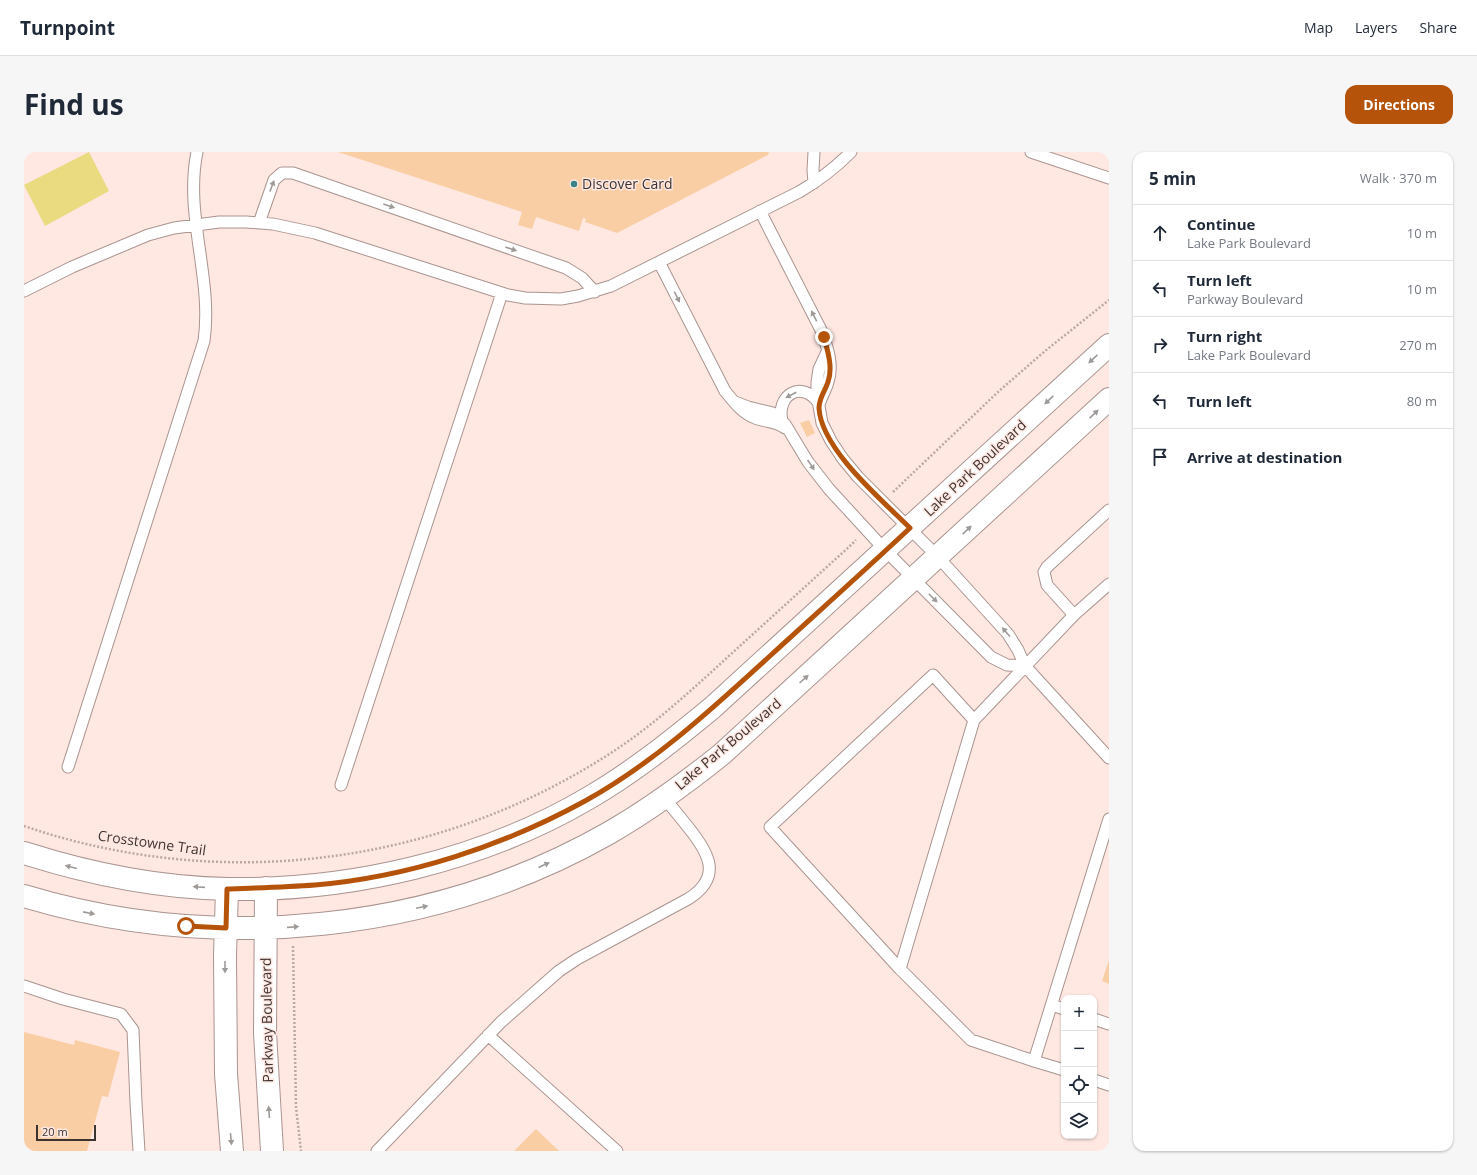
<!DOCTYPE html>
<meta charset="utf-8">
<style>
:root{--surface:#fff;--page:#f6f6f7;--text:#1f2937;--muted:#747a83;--line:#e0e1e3;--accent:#b45309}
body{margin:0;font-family:"Open Sans",sans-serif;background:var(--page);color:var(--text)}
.controls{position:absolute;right:12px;bottom:12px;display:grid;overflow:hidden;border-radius:8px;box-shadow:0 1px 3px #0004}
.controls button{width:36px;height:36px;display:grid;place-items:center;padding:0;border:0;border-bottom:1px solid var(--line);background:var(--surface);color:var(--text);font:20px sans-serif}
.scale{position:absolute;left:12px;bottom:10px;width:60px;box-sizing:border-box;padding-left:4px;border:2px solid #3d3432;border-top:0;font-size:11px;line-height:14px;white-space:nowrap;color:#3d3432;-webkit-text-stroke:3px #ffe7e2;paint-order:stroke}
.stop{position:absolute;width:12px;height:12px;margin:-9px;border:3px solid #b45309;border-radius:50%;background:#fff}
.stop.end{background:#b45309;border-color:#fff;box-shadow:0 1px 4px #0008}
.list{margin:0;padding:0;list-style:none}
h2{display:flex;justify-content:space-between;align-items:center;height:52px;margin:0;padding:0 16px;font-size:17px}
h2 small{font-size:13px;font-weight:400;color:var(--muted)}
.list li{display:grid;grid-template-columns:26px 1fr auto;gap:12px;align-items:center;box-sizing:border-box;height:56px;padding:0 16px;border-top:1px solid var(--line)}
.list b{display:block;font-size:15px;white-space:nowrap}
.list p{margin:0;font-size:13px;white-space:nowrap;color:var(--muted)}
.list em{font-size:13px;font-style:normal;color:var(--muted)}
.icon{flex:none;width:22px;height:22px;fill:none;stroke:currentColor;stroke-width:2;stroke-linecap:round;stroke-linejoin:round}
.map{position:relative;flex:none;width:1085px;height:999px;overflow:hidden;border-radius:12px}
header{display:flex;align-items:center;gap:24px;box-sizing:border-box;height:56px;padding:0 20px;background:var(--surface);border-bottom:1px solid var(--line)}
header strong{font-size:19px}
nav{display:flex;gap:22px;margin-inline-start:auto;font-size:14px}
.intro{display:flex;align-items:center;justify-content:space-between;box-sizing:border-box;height:96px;padding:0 24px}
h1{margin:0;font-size:28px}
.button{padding:10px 18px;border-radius:12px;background:var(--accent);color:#fff;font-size:14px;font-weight:700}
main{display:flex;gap:24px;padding:0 24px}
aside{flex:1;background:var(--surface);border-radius:12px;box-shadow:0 1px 3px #0004}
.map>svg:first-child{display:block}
</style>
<header>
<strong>Turnpoint</strong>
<nav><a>Map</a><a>Layers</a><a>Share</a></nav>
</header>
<div class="intro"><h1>Find us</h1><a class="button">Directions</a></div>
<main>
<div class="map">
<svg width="1085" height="999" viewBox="0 0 1085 999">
<rect width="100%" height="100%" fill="#ffe7e2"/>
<!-- green -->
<path fill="#eada80" d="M65,0l20,39 -64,35 -21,-41z"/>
<!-- building -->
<path fill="#facea4" d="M314,0h431l-1,3 -151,78 -32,-11 1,-3 -3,-1 -4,13 -43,-14 -4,12 -14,-4 4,-13z
M785,268l6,13 -8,4 -7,-14z
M1085,808v24l-7,-3z
M0,880l50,13 1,-5 45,12 -12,45 -6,-1 -15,55h-63z
M512,977l23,22h-45z"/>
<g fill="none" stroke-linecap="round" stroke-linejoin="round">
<defs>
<path id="service" d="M1007,0l78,26
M790,31l-1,-13 1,-18
M736,59l61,119c6,16 13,35 7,52 -2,8 -7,15 -9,23
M235,71l15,-43 8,-7h11l273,95 16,10 13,14
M635,110l66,129c9,11 17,22 30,27 10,4 21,3 30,10
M0,139l48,-24 76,-32 26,-7 45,-6h27l27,2 42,9 193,62 17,3 36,1 17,-3 33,-10 188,-94c19,-11 36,-24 52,-40
M803,200l-8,17 -2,13v13l5,28 9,18 12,18 15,18 80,80 70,77 10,16 7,16 84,92
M711,250l13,5 25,6 12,11 23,38 21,27 57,62 105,106 16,8 18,1
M758,269c-6,-26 19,-41 36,-19
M1085,432l-35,31 -100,105 -74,249 71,71 63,21 75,-242
M1050,463l-27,-30 -3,-13 3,-5 62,-57
M44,615l136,-426c9,-63 -20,-126 -7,-189
M317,633l161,-492
M876,817l-130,-142 163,-152 41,45
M0,834l39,13 58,15 12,16 3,73 3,48
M1028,853l12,4
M1070,867l15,5
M464,883l129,116
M1010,909l30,9
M1070,928l15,5
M353,999l124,-129 58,-51 18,-12 111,-60c35,-22 21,-46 0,-72 -8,-10 -16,-20 -24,-29"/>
<path id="tertiary" d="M0,701c66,21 135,35 204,36 122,2 253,-28 359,-90 45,-26 85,-58 125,-91l397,-363
M242,736l-1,145 7,118
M203,737l-2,67 1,118 6,77
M0,744c193,58 409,37 585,-63 40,-23 77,-50 113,-79l387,-355"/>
</defs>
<!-- service casing -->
<use href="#service" stroke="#aa9490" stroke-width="13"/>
<!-- tertiary casing -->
<use href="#tertiary" stroke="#aa9490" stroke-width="24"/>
<!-- path -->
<path stroke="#baa8a4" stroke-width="2.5" stroke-dasharray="2 2" stroke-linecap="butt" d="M869,340l106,-101 46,-40 64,-51
M0,674c193,66 406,41 579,-68 55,-34 101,-80 149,-123 22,-20 44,-40 66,-60 13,-12 26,-23 38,-35
M269,794l3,161 5,44"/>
<!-- service -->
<use href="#service" stroke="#fff" stroke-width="11"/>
<!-- tertiary -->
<use href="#tertiary" stroke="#fff" stroke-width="22"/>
</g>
<!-- one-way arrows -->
<defs><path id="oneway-solid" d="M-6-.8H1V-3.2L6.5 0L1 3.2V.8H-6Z"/></defs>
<g fill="#9e9a98">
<use href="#oneway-solid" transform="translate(248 34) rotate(-70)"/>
<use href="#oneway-solid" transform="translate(365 54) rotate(19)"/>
<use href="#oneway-solid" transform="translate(487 97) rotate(19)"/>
<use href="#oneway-solid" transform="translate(653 145) rotate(63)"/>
<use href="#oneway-solid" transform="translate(790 164) rotate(-117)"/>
<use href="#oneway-solid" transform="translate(1069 207) rotate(137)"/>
<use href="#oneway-solid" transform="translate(767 243) rotate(152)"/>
<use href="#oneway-solid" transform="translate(1025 248) rotate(137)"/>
<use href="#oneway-solid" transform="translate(1070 262) rotate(-43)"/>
<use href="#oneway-solid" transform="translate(787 313) rotate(56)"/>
<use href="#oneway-solid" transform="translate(943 378) rotate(-43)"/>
<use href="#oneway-solid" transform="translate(909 446) rotate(45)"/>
<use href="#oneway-solid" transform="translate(982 480) rotate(-130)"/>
<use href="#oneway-solid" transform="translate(780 527) rotate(-42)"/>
<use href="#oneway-solid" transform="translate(520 713) rotate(-25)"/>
<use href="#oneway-solid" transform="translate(47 715) rotate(-165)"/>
<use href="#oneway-solid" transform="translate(175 735) rotate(-176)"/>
<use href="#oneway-solid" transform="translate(398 755) rotate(-12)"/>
<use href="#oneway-solid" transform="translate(65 761) rotate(11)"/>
<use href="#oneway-solid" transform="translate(269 775) rotate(-4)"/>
<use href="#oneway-solid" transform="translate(201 815) rotate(90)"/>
<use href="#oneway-solid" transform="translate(245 960) rotate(-94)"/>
<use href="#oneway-solid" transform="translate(207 987) rotate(85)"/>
</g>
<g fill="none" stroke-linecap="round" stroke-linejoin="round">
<!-- route -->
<path stroke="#b45309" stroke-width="5" d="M162,774l40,2 1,-39c29,-1 59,-2 88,-4 94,-8 188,-39 270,-84 69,-38 128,-93 186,-146 46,-42 93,-84 139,-127 -28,-28 -89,-79 -91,-120 0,-10 6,-17 9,-26 5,-14 0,-30 -4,-45"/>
</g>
<!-- markers -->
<circle fill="#3a8387" stroke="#ffe7e2" stroke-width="1.5" cx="550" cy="32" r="4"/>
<g text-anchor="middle" stroke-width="3" stroke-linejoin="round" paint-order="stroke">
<!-- poi labels -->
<g font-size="14" fill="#3d3432" stroke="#ffe7e2" text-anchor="start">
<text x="558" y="37">Discover Card</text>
</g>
<!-- street labels -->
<g font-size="14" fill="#3d3432" stroke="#ffe7e2">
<text transform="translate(951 316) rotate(-43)" y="5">Lake Park Boulevard</text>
<text transform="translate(704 592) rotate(-40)" y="5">Lake Park Boulevard</text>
<text transform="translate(128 691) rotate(8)" y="5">Crosstowne Trail</text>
<text transform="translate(243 868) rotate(-91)" y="5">Parkway Boulevard</text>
</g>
</g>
</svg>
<div class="controls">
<button>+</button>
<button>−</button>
<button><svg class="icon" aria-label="locate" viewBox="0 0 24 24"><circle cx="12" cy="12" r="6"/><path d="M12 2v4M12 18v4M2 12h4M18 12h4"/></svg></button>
<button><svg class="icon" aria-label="layers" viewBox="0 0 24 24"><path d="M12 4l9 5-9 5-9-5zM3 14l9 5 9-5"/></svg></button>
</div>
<div class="scale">20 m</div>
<div class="stop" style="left:162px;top:774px"></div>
<div class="stop end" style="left:800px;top:185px"></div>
</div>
<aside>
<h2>5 min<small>Walk · 370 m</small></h2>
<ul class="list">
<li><svg class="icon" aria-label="ahead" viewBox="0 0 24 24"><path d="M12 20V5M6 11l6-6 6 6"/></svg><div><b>Continue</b><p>Lake Park Boulevard</p></div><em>10 m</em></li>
<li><svg class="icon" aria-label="left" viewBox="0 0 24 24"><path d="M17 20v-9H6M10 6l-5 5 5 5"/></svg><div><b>Turn left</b><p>Parkway Boulevard</p></div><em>10 m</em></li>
<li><svg class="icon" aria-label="right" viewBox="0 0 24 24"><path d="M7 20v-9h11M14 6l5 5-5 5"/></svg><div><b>Turn right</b><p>Lake Park Boulevard</p></div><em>270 m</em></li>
<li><svg class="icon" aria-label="left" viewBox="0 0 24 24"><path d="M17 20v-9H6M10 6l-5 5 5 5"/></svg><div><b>Turn left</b></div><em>80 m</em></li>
<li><svg class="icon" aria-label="arrive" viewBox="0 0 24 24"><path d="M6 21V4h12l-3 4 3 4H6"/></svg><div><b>Arrive at destination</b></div></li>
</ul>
</aside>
</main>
